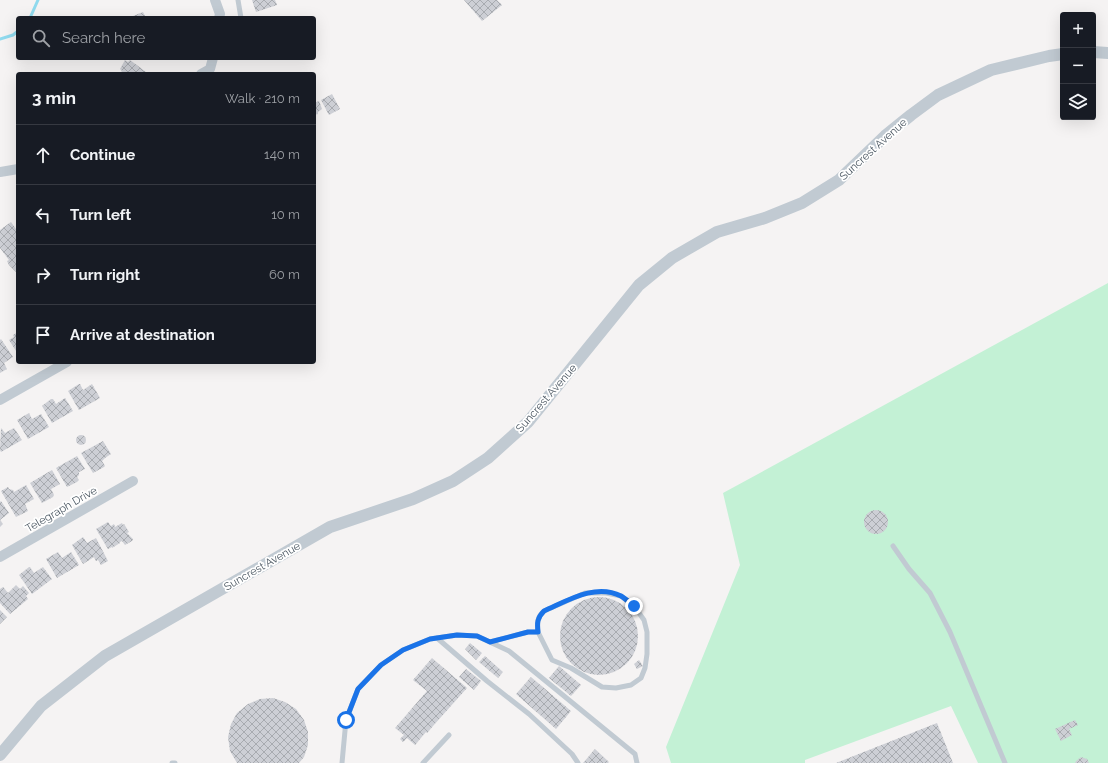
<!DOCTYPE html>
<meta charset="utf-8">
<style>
:root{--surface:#171b24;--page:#242831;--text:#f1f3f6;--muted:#9ea1a6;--line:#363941}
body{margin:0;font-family:Raleway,sans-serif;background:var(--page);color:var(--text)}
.controls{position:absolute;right:12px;top:12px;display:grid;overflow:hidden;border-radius:4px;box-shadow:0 4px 16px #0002}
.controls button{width:36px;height:36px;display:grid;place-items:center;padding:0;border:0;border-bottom:1px solid var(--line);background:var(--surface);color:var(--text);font:20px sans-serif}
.stop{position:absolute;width:12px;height:12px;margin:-9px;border:3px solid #1a73e8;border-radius:50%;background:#fff}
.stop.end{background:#1a73e8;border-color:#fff;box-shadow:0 1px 4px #0008}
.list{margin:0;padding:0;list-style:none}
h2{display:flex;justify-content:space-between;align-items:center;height:52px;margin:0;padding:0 16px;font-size:17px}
h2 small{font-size:13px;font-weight:400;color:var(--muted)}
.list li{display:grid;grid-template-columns:26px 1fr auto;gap:12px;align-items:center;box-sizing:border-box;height:60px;padding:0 16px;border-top:1px solid var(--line)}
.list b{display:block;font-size:15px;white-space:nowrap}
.list em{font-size:13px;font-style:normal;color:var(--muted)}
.icon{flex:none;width:22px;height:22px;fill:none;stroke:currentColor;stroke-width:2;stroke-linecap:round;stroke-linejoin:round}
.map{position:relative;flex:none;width:1108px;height:763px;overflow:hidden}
.search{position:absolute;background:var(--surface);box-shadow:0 4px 16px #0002;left:16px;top:16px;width:300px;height:44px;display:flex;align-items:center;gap:10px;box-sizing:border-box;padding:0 14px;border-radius:4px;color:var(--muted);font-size:15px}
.panel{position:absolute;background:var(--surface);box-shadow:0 4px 16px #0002;left:16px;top:72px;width:300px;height:292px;border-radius:4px}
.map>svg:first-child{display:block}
</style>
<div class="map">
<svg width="1108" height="763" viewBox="0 0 1108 763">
<defs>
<pattern id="building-cross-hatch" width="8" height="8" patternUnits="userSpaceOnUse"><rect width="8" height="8" fill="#cdcfd5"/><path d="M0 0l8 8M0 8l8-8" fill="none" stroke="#a8abb0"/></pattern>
</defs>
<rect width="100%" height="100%" fill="#f5f3f3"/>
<!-- grass -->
<path fill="#c3f1d5" d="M1108,283v480h-130l-27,-57 -146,54v3h-134l-5,-16 74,-182 -17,-72z"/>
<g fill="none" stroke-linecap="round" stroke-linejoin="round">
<!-- stream -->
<path stroke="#90daee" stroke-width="3" d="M30,18l8,-18
M0,39l13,-4 5,-4"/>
</g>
<!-- building -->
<path fill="url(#building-cross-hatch)" d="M252,0h23l2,5 -21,7z
M464,0h33l5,5 -20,16z
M143,12l3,6h-18z
M125,60l3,2 2,-2 16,12 -1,2h-26l3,-3 -2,-2z
M332,94l8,15 -11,6 -8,-15z
M319,101l3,8 -4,3v2l-4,1v-12z
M11,222l7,10v42l-9,-9 -2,-4 2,-1 -9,-12v-18z
M18,332v22l-9,-14 5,-3 -1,-2z
M1,339l12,18 -9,6 3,6 -7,4v-33z
M79,384h1l3,6 9,-6 8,14 -21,12 -11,-19z
M65,398l8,13 -21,12 -10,-17 9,-7h2l3,5z
M29,413l3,6 9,-5 8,13 -21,12 -11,-19z
M1,428l4,5 9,-5 8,12 -21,12 -1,-2z
M76 440a5 5 0 1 1 10 0a5 5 0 1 1-10 0Z
M103,441l8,13 -6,4 -3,3 3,5 -1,1 -11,6 -12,-20z
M77,456l8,13 -6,3v3l-2,2 2,3 -2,2 -10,5 -11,-19z
M52,470l8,14 -9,5 3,6 -1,2 -11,6 -12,-20z
M26,485l8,14 -9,5 3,7 -12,6 -15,-26 7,-4 1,2 4,1 1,2z
M1,501l8,12 -9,7 3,4 -3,3v-25z
M864 522a12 12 0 1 1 24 0a12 12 0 1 1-24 0Z
M108,522l3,4 3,-2 1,3 7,-4 1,2 1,-1 5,8 -2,1 6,6 -1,2 -7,4 -3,-4 -2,1v1l-8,5v-1l-4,2 -12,-20z
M83,537l4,6 9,-5 12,23 -7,4 -3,-5 -2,1 -2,-4 -11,7 -11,-19z
M58,552l4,6 9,-6 8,13 -22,13 -11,-19z
M29,567h1l4,6 9,-6 9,12 -20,15 -13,-19z
M16,585l4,4 3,-3 6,7 -3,3 2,3 -18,15 -10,-11v-14l3,-2 5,6z
M560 636a39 39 0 1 1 78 0a39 39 0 1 1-78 0Z
M0,610l7,7 -7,7z
M470,643l12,10 -6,7 -11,-11z
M485,656l18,16 -5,6 -19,-16z
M432,658l35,30 -34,38 -6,7 -1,-1 -11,13 -8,-7 -4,4 -3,-3 4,-4 -9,-7 32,-37 -14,-11z
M639,660l4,6 -6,3 -3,-5z
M559,666l22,19 -10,11 -22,-18z
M466,669l15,12 -7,9 -15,-13z
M531,677l40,34 -15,18 -40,-35z
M273,698l12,4 11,7 8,11 4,12v13l-4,12 -5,6h-62l-7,-12 -2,-14 3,-13 6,-11 11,-9 12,-5z
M1075,720l3,5 -9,4 3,6 -11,6 -6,-12z
M937,723l16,40h-117z
M595,749l14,13 -1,1h-25z
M1081,757l6,2 2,4h-14l1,-2z"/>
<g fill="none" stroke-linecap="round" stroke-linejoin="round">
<!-- service -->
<path stroke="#c1cad2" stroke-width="5" d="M238,0l3,18
M893,546l16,23 21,24 20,39 55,131
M437,638l50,43 42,33 43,40 6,9
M490,642l38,-10h10l14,28 19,8 31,19 14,1 15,-3 10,-7 4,-10 2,-14v-22l-3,-12 -10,-14 -13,-10 -15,-3h-21l-41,18c-7,6 -7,12 -6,21
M172,763h3
M342,763l4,-43 12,-31 23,-24 22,-15 27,-11 27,-4 20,1 32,15 126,103 2,9
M423,763l26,-28"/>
<!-- minor -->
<path stroke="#c1cad2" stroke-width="10" d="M215,0l5,14 -1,4
M201,74l9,-5 3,-11
M0,172l18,-3
M0,400l67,-38
M0,557l133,-76"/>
<!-- tertiary -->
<path stroke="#c1cad2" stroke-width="12" d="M1093,52l15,1
M0,755l41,-49 64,-50 225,-129 83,-28 40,-18 35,-23 40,-36 111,-137 33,-27 45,-26 48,-14 37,-15 37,-23 46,-44 26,-21 27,-20 53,-25 58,-14 14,-2"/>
</g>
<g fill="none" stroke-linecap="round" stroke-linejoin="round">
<!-- route -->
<path stroke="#1a73e8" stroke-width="5" d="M346,720l12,-31 23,-24 22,-15 27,-11 27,-4 20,1 13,6 38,-10h10c-1,-9 -1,-14 6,-21 23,-10 51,-28 77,-15 5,3 9,7 13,10"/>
</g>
<g text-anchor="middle" stroke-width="3.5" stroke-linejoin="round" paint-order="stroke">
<!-- street labels -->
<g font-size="11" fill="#4a5661" stroke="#fff">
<text transform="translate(873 149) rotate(-42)" y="4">Suncrest Avenue</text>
<text transform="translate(546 398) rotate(-49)" y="4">Suncrest Avenue</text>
<text transform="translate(61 509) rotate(-30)" y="4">Telegraph Drive</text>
<text transform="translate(262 566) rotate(-30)" y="4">Suncrest Avenue</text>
</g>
</g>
</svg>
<div class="controls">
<button>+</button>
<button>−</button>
<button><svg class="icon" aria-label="layers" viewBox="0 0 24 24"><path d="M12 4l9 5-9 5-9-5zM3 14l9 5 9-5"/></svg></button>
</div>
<div class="stop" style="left:346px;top:720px"></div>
<div class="stop end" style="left:634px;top:606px"></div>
<div class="search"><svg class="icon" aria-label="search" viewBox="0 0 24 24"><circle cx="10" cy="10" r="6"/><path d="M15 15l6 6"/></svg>Search here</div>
<section class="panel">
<h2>3 min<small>Walk · 210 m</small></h2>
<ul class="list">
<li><svg class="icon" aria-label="ahead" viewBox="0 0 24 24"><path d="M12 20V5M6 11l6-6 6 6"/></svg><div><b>Continue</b></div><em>140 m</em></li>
<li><svg class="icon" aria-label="left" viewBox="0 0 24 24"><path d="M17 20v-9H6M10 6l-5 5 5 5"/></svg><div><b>Turn left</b></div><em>10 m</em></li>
<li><svg class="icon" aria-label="right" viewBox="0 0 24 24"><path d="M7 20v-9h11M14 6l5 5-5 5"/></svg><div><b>Turn right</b></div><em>60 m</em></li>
<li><svg class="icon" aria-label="arrive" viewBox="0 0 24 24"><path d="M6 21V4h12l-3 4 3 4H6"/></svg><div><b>Arrive at destination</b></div></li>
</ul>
</section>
</div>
